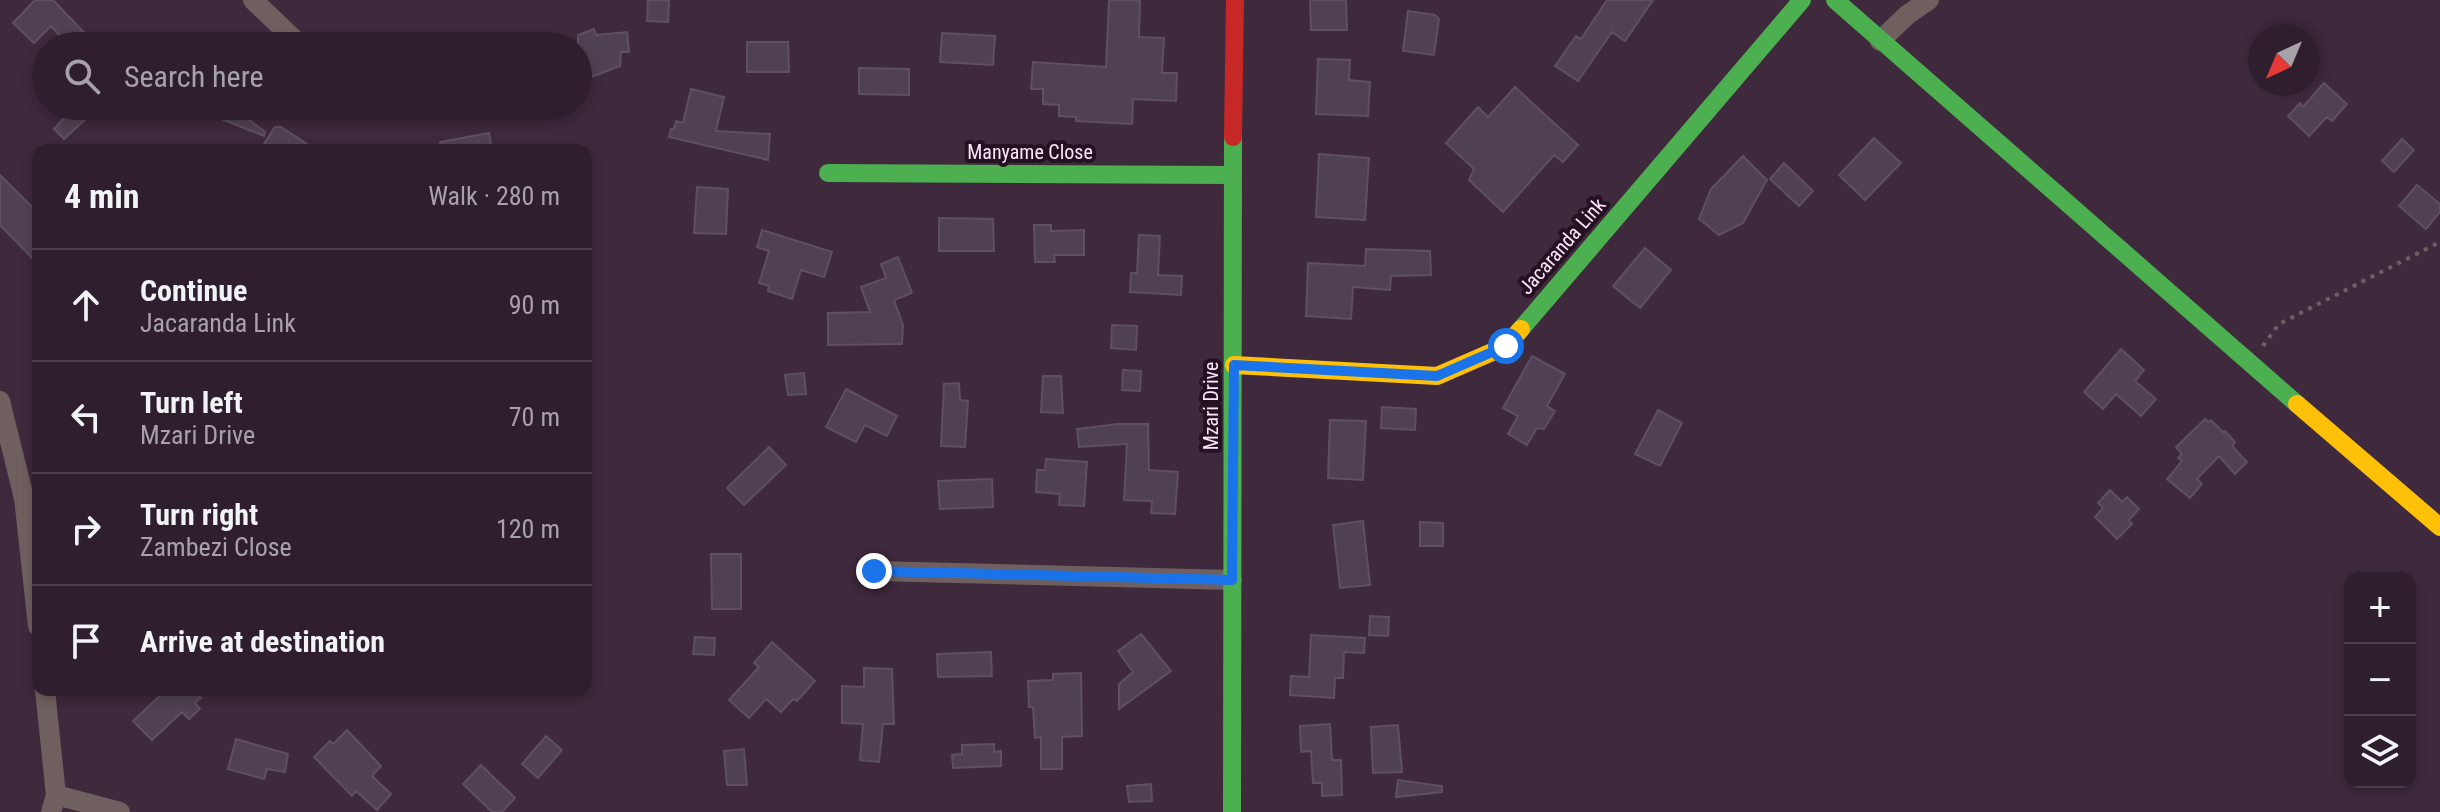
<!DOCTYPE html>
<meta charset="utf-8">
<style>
:root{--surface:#2f1f2e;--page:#372736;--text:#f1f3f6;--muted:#a7a2aa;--line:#4a3d4a}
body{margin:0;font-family:"Roboto Condensed",sans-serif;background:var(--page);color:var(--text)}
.controls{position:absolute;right:24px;bottom:24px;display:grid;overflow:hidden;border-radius:16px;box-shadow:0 4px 12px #0003}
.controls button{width:72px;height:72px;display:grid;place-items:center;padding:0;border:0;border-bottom:2px solid var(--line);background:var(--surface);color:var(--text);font:40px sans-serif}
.compass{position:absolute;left:2248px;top:24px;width:72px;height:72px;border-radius:50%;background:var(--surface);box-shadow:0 4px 12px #0003;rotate:224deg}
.stop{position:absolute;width:24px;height:24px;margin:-18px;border:6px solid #1a73e8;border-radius:50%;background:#fff}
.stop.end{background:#1a73e8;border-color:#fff;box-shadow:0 2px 8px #0008}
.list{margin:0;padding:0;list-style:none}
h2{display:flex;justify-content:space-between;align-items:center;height:104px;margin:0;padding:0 32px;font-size:34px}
h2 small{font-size:26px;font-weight:400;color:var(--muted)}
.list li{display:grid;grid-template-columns:52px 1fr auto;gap:24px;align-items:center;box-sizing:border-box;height:112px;padding:0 32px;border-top:2px solid var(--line)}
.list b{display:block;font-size:30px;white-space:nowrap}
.list p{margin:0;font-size:26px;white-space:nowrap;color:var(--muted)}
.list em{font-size:26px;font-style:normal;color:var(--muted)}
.icon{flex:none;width:44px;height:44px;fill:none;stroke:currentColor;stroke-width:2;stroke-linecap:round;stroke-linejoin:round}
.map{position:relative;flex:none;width:2440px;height:812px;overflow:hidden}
.search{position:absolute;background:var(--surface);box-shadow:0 4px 12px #0003;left:32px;top:32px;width:560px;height:88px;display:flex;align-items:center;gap:20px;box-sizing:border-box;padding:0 28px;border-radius:44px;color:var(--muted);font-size:30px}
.panel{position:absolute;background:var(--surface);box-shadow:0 4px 12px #0003;left:32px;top:144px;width:560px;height:552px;border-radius:16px}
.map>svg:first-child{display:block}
</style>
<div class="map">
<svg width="2440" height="812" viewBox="0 0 2440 812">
<rect width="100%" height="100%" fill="#3f293d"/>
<!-- building -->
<path fill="#504152" stroke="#5e4f61" stroke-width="2" d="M35,0h18l44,46h-28l-18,-20 -17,17 -21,-20z
M648,0h21l-1,22 -21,-1z
M1109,0h31l-1,37 25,1 -2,35h15l-1,28 -43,-2 -1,25 -56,-3v-4l-17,-1v-11l-16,-1v-15h-12l2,-27 73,5z
M1310,0h36l1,30h-36z
M1607,0h46l-28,41 -13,-9 -34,49 -23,-15 21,-30 5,3z
M1408,11l27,4 4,4 -5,36 -31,-4z
M594,29l2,6 31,-3 2,20h-8l-1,14 -42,16v-47z
M942,33l53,3 -2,29 -53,-3z
M747,42h41l1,30h-42z
M1318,59l32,1 -1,20 21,2 -2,34 -52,-2z
M859,68l50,1v26l-50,-1z
M2324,83l23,21 -15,17 -5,-4 -18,19 -21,-20 12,-13 3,4z
M1515,87l63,58 -15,17 -9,-7 -51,57 -34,-32 5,-11 -28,-26 32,-36 10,10z
M691,89l33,8 -8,34 54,3 -2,26 -99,-23 2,-8h3l2,-8 7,2z
M75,106h25l-36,33 -10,-10z
M189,106h42l34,26 -1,4z
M275,127h6l35,23h-56z
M489,133l3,17h-51l-1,-8z
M1874,138l27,25 -36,37 -26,-25z
M2402,139l12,11 -20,22 -12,-11z
M1319,154l50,4 -4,62 -49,-3z
M1743,156l24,24 -24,43 -24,12 -20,-16 12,-30z
M1784,163l29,28 -14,15 -29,-27z
M0,175l38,38v51l-38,-39z
M2417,185l23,19v8l-14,17 -27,-23z
M697,187l31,2 -2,45 -32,-1z
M939,218l54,1 1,32h-55z
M1034,225h17v6l33,-1v25h-30l1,7h-20z
M762,230l70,22 -8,25 -23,-7 -9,29 -24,-8 1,-5 -10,-3 10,-32 -12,-4z
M1139,235l21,1 -2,39 24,1 -1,19 -51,-3 1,-19h6z
M1645,248l26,22 -31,38 -27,-22z
M1366,249l64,2 1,24 -40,1 -1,14 -37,-3 -2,32 -45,-3 2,-53 57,3z
M898,257l14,36 -18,7 9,25 -1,19 -74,1v-32l42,-1 -9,-25 25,-9 -5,-14z
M1112,325l25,1 -1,24 -25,-2z
M2121,349l23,21 -9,11 21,18 -15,17 -25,-22 -13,15 -19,-17z
M1532,356l33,18 -18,32 8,5 -11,18 -7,-1 -10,17 -19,-11 10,-18 -15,-8z
M1123,370l18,1 -1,20 -18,-1z
M804,373l2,21 -18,1 -3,-20z
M1043,376h18l2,37 -22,-1z
M959,383l1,17 8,1 -3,46 -24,-1 3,-62z
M846,389l51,27 -10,20 -22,-11 -9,17 -30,-15z
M1382,407l34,2 -1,21 -34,-2z
M1658,410l24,13 -22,43 -25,-12z
M2205,419l3,3 3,-2 13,13 1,-2 10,11 -3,4 15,16 -12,12 -16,-18 -22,23 5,5 -12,14 -23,-19 15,-18 -4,-3 4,-4 -6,-7z
M1330,420l36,1 -3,59 -35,-2z
M1117,424h31l1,46 29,2 -3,42 -24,-1 1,-12 -28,-1 3,-56 -48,3 -2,-18z
M769,447l17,18 -42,40 -17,-17z
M1046,459l41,3 -3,44 -25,-1 1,-11 -24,-2 1,-22h8z
M992,479l1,28 -53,2 -2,-28z
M2110,490l12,12 5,-5 12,12 -10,11 3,4 -15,15 -22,-22 8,-9 -5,-5z
M1363,521l7,64 -30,3 -7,-63z
M1420,522l23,1v23h-23z
M711,554h30v55h-29z
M1370,616l19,1 -1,19 -19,-1z
M1141,634l30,37 -52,38v-25l14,-12 -15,-21z
M1311,635l54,3 -1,15 -20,-1 -1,26h-8l-1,20 -44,-3 1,-19 18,1z
M695,637l20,1 -1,17 -21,-1z
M772,642l43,39 -18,20 -4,-2 -12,13 -15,-13 -17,19 -20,-18 30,-33 -5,-4z
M991,652l1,24 -54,1 -1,-23z
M864,668l28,1 2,55h-11l-4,38 -19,-2 3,-36 -21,-1v-37l22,1z
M1081,673l1,63 -20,1v32h-21v-32l-6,1 -2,-31h-4l-1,-26 25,-1v-6z
M166,690h27l8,8 -6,5 5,6 -11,10 -7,-7 -30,28 -19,-19z
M1330,724l2,36h9l1,35 -20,1v-13h-9l-2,-32 -10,1 -1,-26z
M1398,725l4,47 -29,1 -2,-46z
M347,730l34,36 -9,10 19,18 -14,16 -21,-19 -4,5 -38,-39 16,-16 3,3z
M546,736l16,14 -24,28 -16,-14z
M236,739l52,15 -3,18 -18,-3 -3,10 -36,-10z
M994,744v8l7,-1v15l-48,2 -1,-13 10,-1v-9z
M744,749l3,36h-20l-3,-34z
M481,765l34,33 -13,14h-10l-29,-28z
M1398,780l44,6v6l-46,5z
M1151,784l1,17 -23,1 -2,-16z"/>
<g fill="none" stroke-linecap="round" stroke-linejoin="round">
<!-- path -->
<path stroke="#6f5f65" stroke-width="4" stroke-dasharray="4 6" stroke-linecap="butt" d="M2263,346l16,-22 161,-82"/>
<!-- street -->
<path stroke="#705f5f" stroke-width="20" d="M253,0l48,46
M1880,41l27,-26 22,-15
M0,401l24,97 14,128
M874,571l358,9
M45,690l11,105 -5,17
M56,795l64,17"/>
<!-- fast -->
<path stroke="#4caf50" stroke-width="18" d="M1835,0l462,404
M828,173l404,2
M1521,329l281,-329
M1232,812l1,-675"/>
<!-- slow -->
<path stroke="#ffc107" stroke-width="18" d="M1234,365l203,11 69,-30 15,-17
M2297,404l143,123"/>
<!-- jam -->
<path stroke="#c62828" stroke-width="18" d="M1233,137l2,-137"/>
</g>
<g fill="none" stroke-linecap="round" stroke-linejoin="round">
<!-- route -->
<path stroke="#1a73e8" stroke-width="10" d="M874,571l358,9 2,-215 203,11 69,-30"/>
</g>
<g text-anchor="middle" stroke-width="8" stroke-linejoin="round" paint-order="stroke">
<!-- street labels -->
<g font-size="20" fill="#fee4fa" stroke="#241222">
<text x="1030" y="159">Manyame Close</text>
<text transform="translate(1562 246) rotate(-49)" y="7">Jacaranda Link</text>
<text transform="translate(1211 406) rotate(-90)" y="7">Mzari Drive</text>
</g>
</g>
</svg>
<div class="controls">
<button>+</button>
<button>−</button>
<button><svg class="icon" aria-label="layers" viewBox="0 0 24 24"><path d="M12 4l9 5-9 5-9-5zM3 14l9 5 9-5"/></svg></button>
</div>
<svg class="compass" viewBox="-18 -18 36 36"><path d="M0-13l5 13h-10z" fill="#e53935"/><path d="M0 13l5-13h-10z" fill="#a7a2aa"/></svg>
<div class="stop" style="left:1506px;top:346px"></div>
<div class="stop end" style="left:874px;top:571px"></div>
<div class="search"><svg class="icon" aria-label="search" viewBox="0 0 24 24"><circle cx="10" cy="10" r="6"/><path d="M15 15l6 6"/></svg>Search here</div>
<section class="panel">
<h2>4 min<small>Walk · 280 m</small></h2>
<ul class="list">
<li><svg class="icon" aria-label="ahead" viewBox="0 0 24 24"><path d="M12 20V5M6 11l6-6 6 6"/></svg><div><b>Continue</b><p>Jacaranda Link</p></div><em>90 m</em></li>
<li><svg class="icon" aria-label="left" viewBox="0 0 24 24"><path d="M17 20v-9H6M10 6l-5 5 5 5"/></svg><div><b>Turn left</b><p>Mzari Drive</p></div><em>70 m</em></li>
<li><svg class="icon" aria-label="right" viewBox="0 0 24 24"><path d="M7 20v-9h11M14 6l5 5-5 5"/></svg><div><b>Turn right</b><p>Zambezi Close</p></div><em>120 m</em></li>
<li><svg class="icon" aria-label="arrive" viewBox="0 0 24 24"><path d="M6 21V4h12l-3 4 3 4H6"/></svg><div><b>Arrive at destination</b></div></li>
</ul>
</section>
</div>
